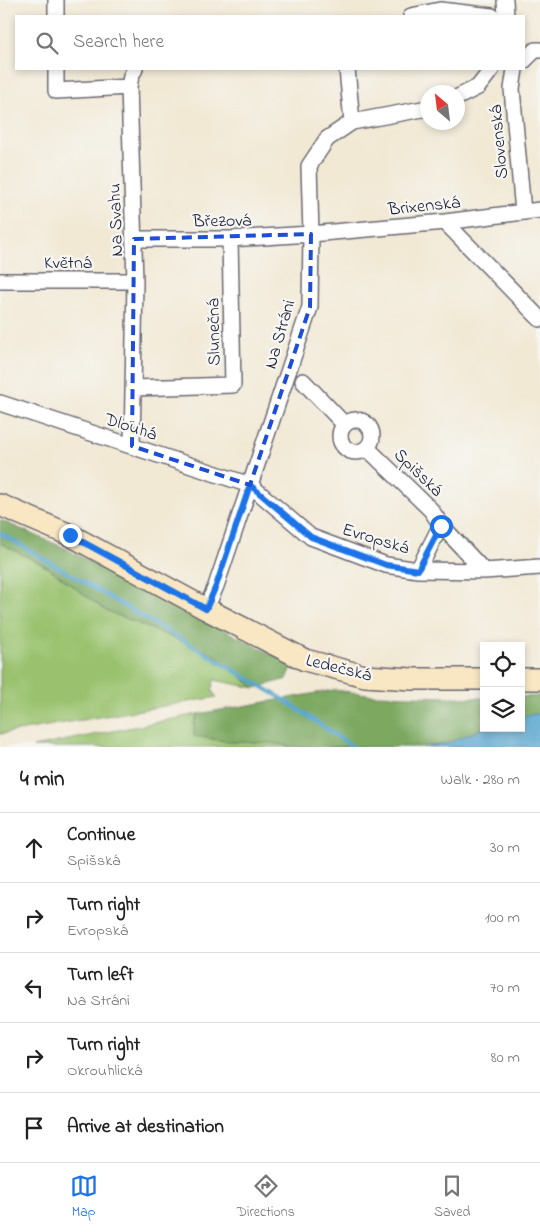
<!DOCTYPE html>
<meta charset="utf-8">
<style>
:root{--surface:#fff;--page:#f2f2f2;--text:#222;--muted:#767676;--line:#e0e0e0;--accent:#1a73e8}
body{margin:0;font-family:"Indie Flower",sans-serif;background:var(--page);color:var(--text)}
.controls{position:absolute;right:15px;bottom:15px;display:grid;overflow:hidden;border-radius:0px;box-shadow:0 2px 8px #0003}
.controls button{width:45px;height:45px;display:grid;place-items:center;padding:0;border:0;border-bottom:1px solid var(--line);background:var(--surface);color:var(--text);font:25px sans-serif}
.compass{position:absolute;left:420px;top:85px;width:45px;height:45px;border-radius:50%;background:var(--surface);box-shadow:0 2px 8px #0003;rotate:332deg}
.stop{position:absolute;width:15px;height:15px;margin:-11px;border:4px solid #1a73e8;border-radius:50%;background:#fff}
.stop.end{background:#1a73e8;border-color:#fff;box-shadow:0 1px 5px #0008}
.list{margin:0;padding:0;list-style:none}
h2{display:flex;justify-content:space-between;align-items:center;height:65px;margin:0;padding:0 20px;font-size:21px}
h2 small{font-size:16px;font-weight:400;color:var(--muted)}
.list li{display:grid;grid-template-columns:32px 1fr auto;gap:15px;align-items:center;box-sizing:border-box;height:70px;padding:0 20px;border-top:1px solid var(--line)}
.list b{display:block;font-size:19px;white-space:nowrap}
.list p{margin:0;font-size:16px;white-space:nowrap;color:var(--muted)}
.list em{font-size:16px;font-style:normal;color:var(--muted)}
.icon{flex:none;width:28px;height:28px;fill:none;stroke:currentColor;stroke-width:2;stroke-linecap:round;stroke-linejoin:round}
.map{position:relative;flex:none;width:540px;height:747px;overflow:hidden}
.search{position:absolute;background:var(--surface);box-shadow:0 2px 8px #0003;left:15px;right:15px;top:15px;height:55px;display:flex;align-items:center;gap:12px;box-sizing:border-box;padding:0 18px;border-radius:0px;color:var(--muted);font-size:19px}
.sheet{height:415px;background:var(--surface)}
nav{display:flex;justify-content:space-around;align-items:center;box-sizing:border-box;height:70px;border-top:1px solid var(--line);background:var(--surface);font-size:14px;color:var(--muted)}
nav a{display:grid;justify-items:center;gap:2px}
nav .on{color:var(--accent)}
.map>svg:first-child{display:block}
</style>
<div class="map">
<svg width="540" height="747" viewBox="0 0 540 747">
<rect width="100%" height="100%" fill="#f6f6f2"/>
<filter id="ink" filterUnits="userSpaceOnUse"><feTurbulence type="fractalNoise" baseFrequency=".02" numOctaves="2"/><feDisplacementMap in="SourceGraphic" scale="10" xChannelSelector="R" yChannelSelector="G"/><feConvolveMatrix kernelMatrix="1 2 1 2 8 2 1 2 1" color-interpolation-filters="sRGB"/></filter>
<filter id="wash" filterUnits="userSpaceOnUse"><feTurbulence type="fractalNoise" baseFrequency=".0096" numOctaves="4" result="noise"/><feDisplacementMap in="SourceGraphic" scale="20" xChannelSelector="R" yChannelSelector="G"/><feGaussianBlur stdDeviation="1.12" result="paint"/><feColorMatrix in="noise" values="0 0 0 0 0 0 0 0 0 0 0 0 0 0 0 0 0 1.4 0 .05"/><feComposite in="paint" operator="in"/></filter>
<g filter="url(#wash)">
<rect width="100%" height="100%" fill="#f2e9d5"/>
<!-- green -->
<path fill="#9ac26e" stroke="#5e7254" d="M0,543l49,25 56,42 108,44 42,34 -41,-8 -2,11 5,6 -217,37z
M198,714l-4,9v13l37,6 42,1 25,4h-265z"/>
<!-- forest -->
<path fill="#7ba861" stroke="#4e654e" d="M0,520l60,26 233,119 -6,14 -32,9 -42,-34 -108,-44 -56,-42 -49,-25z
M334,690l40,5 110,3v30l-38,16 -23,3h-125l-25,-4 -42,-1 -37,-6v-13l4,-9z
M540,696v18l-19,3v-20z"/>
<!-- water -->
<path fill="#54a4ce" stroke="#3b6384" d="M533,714h7v33h-117l23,-3 38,-16h37v-11z"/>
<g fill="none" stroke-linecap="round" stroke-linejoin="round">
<!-- stream -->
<path stroke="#54a4ce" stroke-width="4" d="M0,533l283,166 70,48"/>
</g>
</g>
<g filter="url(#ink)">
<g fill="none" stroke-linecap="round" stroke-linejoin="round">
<defs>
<path id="minor" d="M56,0v16
M505,0l1,16
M411,16l29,-6 52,6
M524,61l11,-11h5
M56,69v22l73,-4
M347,69l5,53
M515,69l-3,20 11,123
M458,97l20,-10 14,-18
M445,222l95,97
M134,239h96l81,-5 134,-12 95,-12
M0,281h135
M303,381l41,43
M133,388l100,-3 -3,-146
M0,403l250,82 61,52 75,28 32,5 66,1 56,-4
M340 436a16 16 0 1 1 32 0a16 16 0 1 1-32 0Z
M132,446l3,-165 -6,-194 2,-11 4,-7
M367,448l64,62 10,15 43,46
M418,570l23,-45
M206,609l10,-23 94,-279 1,-73 -2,-68 18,-27 25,-17 76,-14"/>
<path id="secondary" d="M0,505l70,30 136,74 99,51 60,16 47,3h72
M521,679h19"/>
</defs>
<!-- minor casing -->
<use href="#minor" stroke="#6b6871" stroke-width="18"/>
<!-- secondary casing -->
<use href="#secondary" stroke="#6b6871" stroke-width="24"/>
<!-- minor -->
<use href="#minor" stroke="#fff" stroke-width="15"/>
<!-- secondary -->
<use href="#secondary" stroke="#f9e7c3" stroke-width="21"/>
</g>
</g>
<g fill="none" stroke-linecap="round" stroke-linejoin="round" filter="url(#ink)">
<!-- route -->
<path stroke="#1a73e8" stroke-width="6" d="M70,535l136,74 10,-23 34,-101 61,52 75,28 32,5 23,-44"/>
</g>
<!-- marked area -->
<path fill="none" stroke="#1d4ed8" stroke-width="4" stroke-dasharray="10 6" stroke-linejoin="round" d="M311,234l-1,73 -60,178 -118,-39 2,-207z"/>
<g text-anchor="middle" stroke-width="4.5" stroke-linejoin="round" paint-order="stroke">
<!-- street labels -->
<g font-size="18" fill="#22223b" stroke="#f6f6f2">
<text transform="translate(498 142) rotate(-95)" y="6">Slovenská</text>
<text transform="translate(424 205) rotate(-6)" y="6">Brixenská</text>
<text transform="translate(115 220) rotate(-92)" y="6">Na Svahu</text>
<text transform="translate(222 220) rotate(-1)" y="6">Březová</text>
<text x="68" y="268">Květná</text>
<text transform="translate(213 332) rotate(-91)" y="6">Slunečná</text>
<text transform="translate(279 334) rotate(-74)" y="6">Na Stráni</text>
<text transform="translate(131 426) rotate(18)" y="6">Dlouhá</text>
<text transform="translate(419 472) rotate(44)" y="6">Spišská</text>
<text transform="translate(376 538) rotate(17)" y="6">Evropská</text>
<text transform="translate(339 667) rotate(14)" y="6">Ledečská</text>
</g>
</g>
</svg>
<div class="controls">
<button><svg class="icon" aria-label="locate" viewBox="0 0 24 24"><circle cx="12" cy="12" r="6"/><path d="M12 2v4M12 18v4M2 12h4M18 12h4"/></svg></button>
<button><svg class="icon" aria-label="layers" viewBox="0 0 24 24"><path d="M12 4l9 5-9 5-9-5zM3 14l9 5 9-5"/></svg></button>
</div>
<svg class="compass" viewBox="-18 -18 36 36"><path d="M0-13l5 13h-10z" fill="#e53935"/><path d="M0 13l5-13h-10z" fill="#767676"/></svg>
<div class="stop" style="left:441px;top:526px"></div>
<div class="stop end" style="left:70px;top:535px"></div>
<div class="search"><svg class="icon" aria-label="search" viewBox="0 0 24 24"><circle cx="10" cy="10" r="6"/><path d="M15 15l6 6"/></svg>Search here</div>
</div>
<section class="sheet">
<h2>4 min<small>Walk · 280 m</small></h2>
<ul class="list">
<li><svg class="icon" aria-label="ahead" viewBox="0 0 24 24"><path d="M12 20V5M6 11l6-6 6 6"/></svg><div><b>Continue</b><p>Spišská</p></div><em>30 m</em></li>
<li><svg class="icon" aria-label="right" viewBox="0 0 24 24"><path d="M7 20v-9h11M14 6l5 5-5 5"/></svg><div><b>Turn right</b><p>Evropská</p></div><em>100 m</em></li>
<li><svg class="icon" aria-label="left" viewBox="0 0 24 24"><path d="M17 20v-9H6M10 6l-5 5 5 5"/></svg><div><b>Turn left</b><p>Na Stráni</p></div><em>70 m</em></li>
<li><svg class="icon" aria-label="right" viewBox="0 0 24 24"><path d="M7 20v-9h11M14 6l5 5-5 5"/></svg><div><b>Turn right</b><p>Okrouhlická</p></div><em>80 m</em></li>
<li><svg class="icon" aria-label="arrive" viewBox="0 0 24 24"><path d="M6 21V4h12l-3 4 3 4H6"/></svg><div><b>Arrive at destination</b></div></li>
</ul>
</section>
<nav>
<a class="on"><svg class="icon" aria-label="map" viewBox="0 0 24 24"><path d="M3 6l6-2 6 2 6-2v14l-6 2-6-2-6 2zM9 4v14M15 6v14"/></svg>Map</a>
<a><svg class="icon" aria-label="directions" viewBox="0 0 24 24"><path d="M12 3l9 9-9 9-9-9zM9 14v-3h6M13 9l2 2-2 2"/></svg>Directions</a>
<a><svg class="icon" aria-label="saved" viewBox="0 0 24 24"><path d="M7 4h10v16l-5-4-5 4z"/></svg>Saved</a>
</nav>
